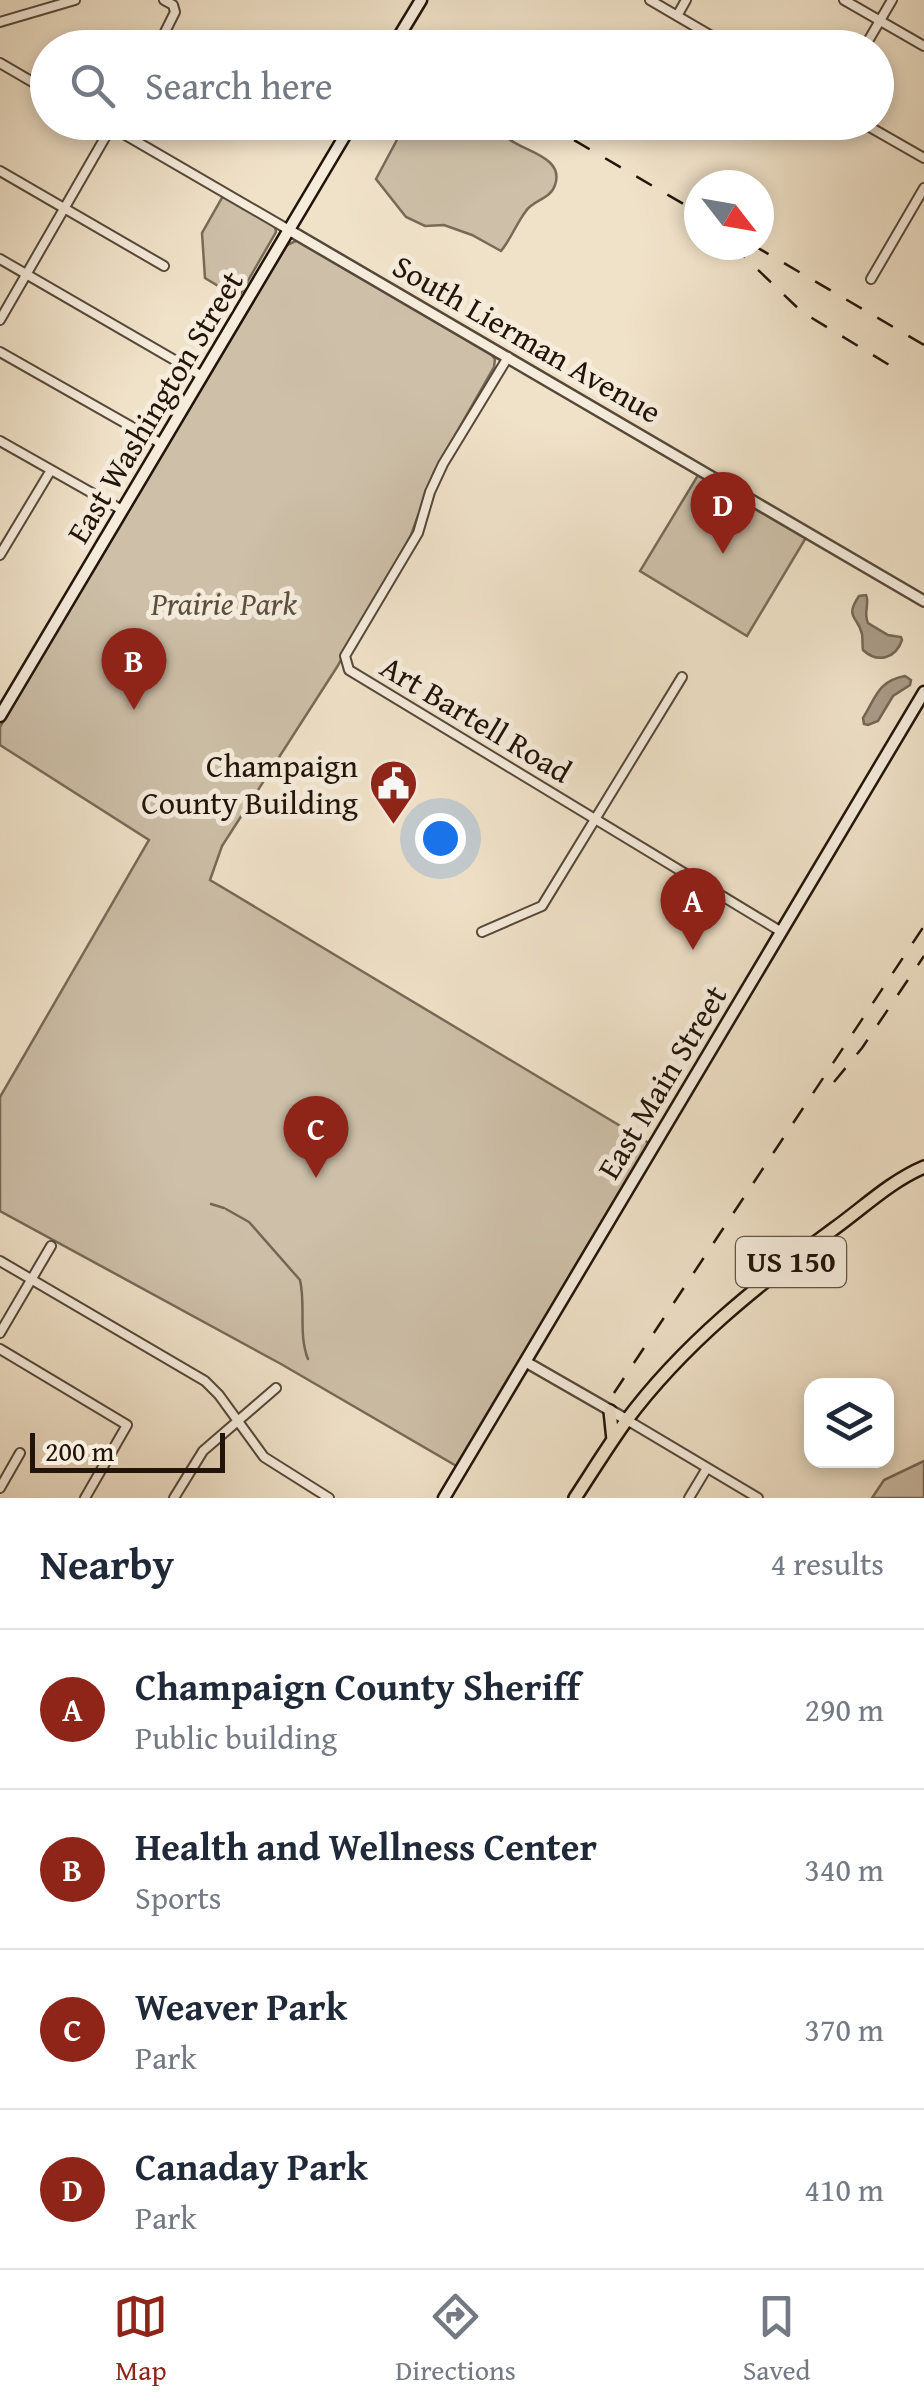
<!DOCTYPE html>
<style>
:root{--surface:#fff;--page:#f2f2f3;--text:#1f2937;--muted:#747a83;--line:#e0e1e3;--accent:#8f2418}
body{margin:0;font-family:"Gentium Book Plus",serif;background:var(--page);color:var(--text)}
.controls{position:absolute;right:30px;bottom:30px;display:grid;overflow:hidden;border-radius:20px;box-shadow:0 5px 15px #0003}
.controls button{width:90px;height:90px;display:grid;place-items:center;padding:0;border:0;border-bottom:2px solid var(--line);background:var(--surface);color:var(--text);font:50px sans-serif}
.compass{position:absolute;left:684px;top:170px;width:90px;height:90px;border-radius:50%;background:var(--surface);box-shadow:0 5px 15px #0003;rotate:121deg}
.scale{position:absolute;left:30px;bottom:25px;width:195px;box-sizing:border-box;padding-left:10px;border:5px solid #221409;border-top:0;font-size:28px;line-height:35px;white-space:nowrap;color:#221409;-webkit-text-stroke:8px #f5ecdc;paint-order:stroke}
.you{position:absolute;left:440px;top:838px;width:35px;height:35px;margin:-25px;border:8px solid #fff;border-radius:50%;background:#1a73e8;box-shadow:0 0 0 15px #1a73e833}
.badge{display:grid;place-items:center;width:65px;height:65px;border-radius:50%;background:var(--accent);color:#fff;font-size:32px;font-weight:700}
.pin{position:absolute;translate:-50% -82px;filter:drop-shadow(0 2px 5px #0008)}
.pin::after{content:'';position:absolute;top:52px;width:35px;height:30px;background:inherit;clip-path:polygon(0 0,100% 0,50% 100%)}
.list{margin:0;padding:0;list-style:none}
h2{display:flex;justify-content:space-between;align-items:center;height:130px;margin:0;padding:0 40px;font-size:42px}
h2 small{font-size:32px;font-weight:400;color:var(--muted)}
.list li{display:grid;grid-template-columns:65px 1fr auto;gap:30px;align-items:center;box-sizing:border-box;height:160px;padding:0 40px;border-top:2px solid var(--line)}
.list b{display:block;font-size:38px;white-space:nowrap}
.list p{margin:0;font-size:32px;white-space:nowrap;color:var(--muted)}
.list em{font-size:32px;font-style:normal;color:var(--muted)}
.icon{flex:none;width:55px;height:55px;fill:none;stroke:currentColor;stroke-width:2;stroke-linecap:round;stroke-linejoin:round}
.map{position:relative;flex:none;width:924px;height:1498px;overflow:hidden}
.search{position:absolute;background:var(--surface);box-shadow:0 5px 15px #0003;left:30px;right:30px;top:30px;height:110px;display:flex;align-items:center;gap:25px;box-sizing:border-box;padding:0 35px;border-radius:55px;color:var(--muted);font-size:38px}
.sheet{height:770px;background:var(--surface)}
nav{display:flex;justify-content:space-around;align-items:center;box-sizing:border-box;height:140px;border-top:2px solid var(--line);background:var(--surface);font-size:28px;color:var(--muted)}
nav a{display:grid;justify-items:center;gap:5px}
nav .on{color:var(--accent)}
.map>svg:first-child{display:block}
</style>
<div class="map">
<svg width="924" height="1498" viewBox="0 0 924 1498">
<rect width="100%" height="100%" fill="#f0e2c9"/>
<filter id="stains"><feTurbulence type="fractalNoise" baseFrequency=".002" numOctaves="4"/><feColorMatrix values="0 0 0 0 .2 0 0 0 0 .09 0 0 0 0 .02 0 0 0 .5 -.17"/></filter>
<radialGradient id="worn" r=".72"><stop offset=".6" stop-color="#630" stop-opacity="0"/><stop offset="1" stop-color="#630" stop-opacity=".3"/></radialGradient>
<!-- green -->
<path fill="#cdbfa8" stroke="#786a58" stroke-width="2.5" d="M404,122l88,1c8,4 10,10 17,16 14,12 56,18 46,46 -4,14 -22,15 -29,26 -10,13 -15,28 -25,40l-29,-16 -28,-10 -19,1 -19,-9 -30,-38 23,-43z
M223,196l52,30 1,6 -38,66 -33,-20 -3,-45z
M298,240l192,113 5,6 -1,8 -60,105 -23,63 -74,132 -115,179 -12,34 442,265 -192,323 -179,-104 -281,-153v-114l149,-257 -149,-95v-18l287,-482z
M700,472l107,64 -60,100 -107,-65z
M924,1461v37h-52l12,-18z"/>
<!-- water -->
<path fill="#aa9c88" stroke="#746655" stroke-width="2.5" d="M866,595c4,8 -3,18 2,28l20,12 13,2 1,3c-6,18 -24,24 -39,10 -1,-5 0,-11 -1,-16 -4,-18 -18,-16 -3,-38z
M905,676l6,4 -1,5 -17,11 -15,25 -10,4 -4,-1 -1,-6c13,-21 15,-37 42,-42z"/>
<g fill="none" stroke-linecap="round" stroke-linejoin="round">
<!-- stream -->
<path stroke="#746655" stroke-width="2.5" d="M211,1204l13,4
M226,1209l23,13 51,58c6,26 -2,54 8,79"/>
<defs>
<path id="minor" d="M650,0l82,48
M844,0l80,46
M677,16l9,-16
M0,22l75,-22
M157,48l18,-36 -2,-7 -9,-5
M864,48l28,-48
M0,63l48,28
M103,122l186,108
M861,122l63,36
M0,171l164,95
M0,259l202,117
M871,279l53,-91
M0,320l114,-198
M0,352l162,92
M508,357l-65,107 -13,28 -12,41 -73,123 4,14 431,261
M0,441l122,69
M0,555l51,-85
M482,932l60,-26 140,-229
M0,1261l205,120 14,14 45,62 65,41
M0,1333l51,-87
M0,1349l127,76 -42,73
M627,1420l131,78
M0,1488l20,-35
M174,1498l29,-47 73,-63
M689,1498l18,-30"/>
<path id="tertiary" d="M289,230l635,371
M526,1362l101,58"/>
<path id="secondary" d="M392,48l29,-48
M0,716l353,-594
M444,1498l480,-806"/>
<path id="primary" d="M610,1411l3,29
M575,1498c17,-26 33,-52 51,-77 57,-77 133,-137 209,-193 29,-21 56,-47 89,-61"/>
</defs>
<!-- minor casing -->
<use href="#minor" stroke="#564839" stroke-width="12"/>
<!-- tertiary casing -->
<use href="#tertiary" stroke="#564839" stroke-width="14"/>
<!-- secondary casing -->
<use href="#secondary" stroke="#221409" stroke-width="15"/>
<!-- primary casing -->
<use href="#primary" stroke="#221409" stroke-width="16"/>
<!-- minor -->
<use href="#minor" stroke="#f5ecdc" stroke-width="8"/>
<!-- tertiary -->
<use href="#tertiary" stroke="#f5ecdc" stroke-width="9"/>
<!-- secondary -->
<use href="#secondary" stroke="#f5ecdc" stroke-width="10"/>
<!-- primary -->
<use href="#primary" stroke="#f0e2c9" stroke-width="11"/>
<!-- rail -->
<path stroke="#221409" stroke-width="2.5" stroke-dasharray="18 18" stroke-linecap="butt" d="M412,46l2,2
M543,122l156,91
M732,245l70,67 89,54
M753,245l171,100
M834,1082l28,-34 62,-92
M614,1393l310,-467"/>
</g>
<!-- icons -->
<defs>
<symbol id="civic-pin" viewBox="-11 -11 22 30"><path d="M0 17L-7.5 6A9.5 9.5 0 1 1 7.5 6Z" fill="#8f2418" stroke="#f5ecdc"/><path d="M-.6-6.5H3V-4.5H.6V-3L4-1V1h2V6H-6V1h2V-1L-.6-3ZM-1.2 2.5V6h2.4V2.5Z" fill="#fff"/></symbol>
</defs>
<g fill-rule="evenodd">
<use href="#civic-pin" x="366" y="756" width="55" height="75"/>
</g>
<g text-anchor="middle" stroke-width="10" stroke-linejoin="round" paint-order="stroke">
<!-- shield labels -->
<rect fill="#f5ecdc" stroke="#615548" stroke-width="2.5" x="736" y="1237" width="110" height="50" rx="8"/>
<g font-size="30" font-weight="bold" fill="#221409">
<text x="791" y="1272">US 150</text>
</g>
<!-- street labels -->
<g font-size="32" fill="#221409" stroke="#f5ecdc">
<text transform="translate(527 339) rotate(30)" y="11">South Lierman Avenue</text>
<text transform="translate(155 407) rotate(-59)" y="11">East Washington Street</text>
<text transform="translate(476 719) rotate(31)" y="11">Art Bartell Road</text>
<text transform="translate(662 1082) rotate(-59)" y="11">East Main Street</text>
</g>
<!-- park labels -->
<g font-size="32" font-style="italic" fill="#5e5041" stroke="#f5ecdc">
<text x="224" y="615">Prairie Park</text>
</g>
<!-- poi labels -->
<g font-size="32" fill="#221409" stroke="#f5ecdc" text-anchor="end">
<text x="358" y="777">Champaign<tspan x="358" dy="37">County Building</tspan></text>
</g>
</g>
<rect width="100%" height="100%" filter="url(#stains)"/>
<rect width="100%" height="100%" fill="url(#worn)"/>
</svg>
<div class="controls">
<button><svg class="icon" aria-label="layers" viewBox="0 0 24 24"><path d="M12 4l9 5-9 5-9-5zM3 14l9 5 9-5"/></svg></button>
</div>
<svg class="compass" viewBox="-18 -18 36 36"><path d="M0-13l5 13h-10z" fill="#e53935"/><path d="M0 13l5-13h-10z" fill="#747a83"/></svg>
<div class="scale">200 m</div>
<div class="you"></div>
<div class="pin badge" style="left:693px;top:950px">A</div>
<div class="pin badge" style="left:134px;top:710px">B</div>
<div class="pin badge" style="left:316px;top:1178px">C</div>
<div class="pin badge" style="left:723px;top:554px">D</div>
<div class="search"><svg class="icon" aria-label="search" viewBox="0 0 24 24"><circle cx="10" cy="10" r="6"/><path d="M15 15l6 6"/></svg>Search here</div>
</div>
<section class="sheet">
<h2>Nearby<small>4 results</small></h2>
<ul class="list">
<li><span class="badge">A</span><div><b>Champaign County Sheriff</b><p>Public building</p></div><em>290 m</em></li>
<li><span class="badge">B</span><div><b>Health and Wellness Center</b><p>Sports</p></div><em>340 m</em></li>
<li><span class="badge">C</span><div><b>Weaver Park</b><p>Park</p></div><em>370 m</em></li>
<li><span class="badge">D</span><div><b>Canaday Park</b><p>Park</p></div><em>410 m</em></li>
</ul>
</section>
<nav>
<a class="on"><svg class="icon" aria-label="map" viewBox="0 0 24 24"><path d="M3 6l6-2 6 2 6-2v14l-6 2-6-2-6 2zM9 4v14M15 6v14"/></svg>Map</a>
<a><svg class="icon" aria-label="directions" viewBox="0 0 24 24"><path d="M12 3l9 9-9 9-9-9zM9 14v-3h6M13 9l2 2-2 2"/></svg>Directions</a>
<a><svg class="icon" aria-label="saved" viewBox="0 0 24 24"><path d="M7 4h10v16l-5-4-5 4z"/></svg>Saved</a>
</nav>
